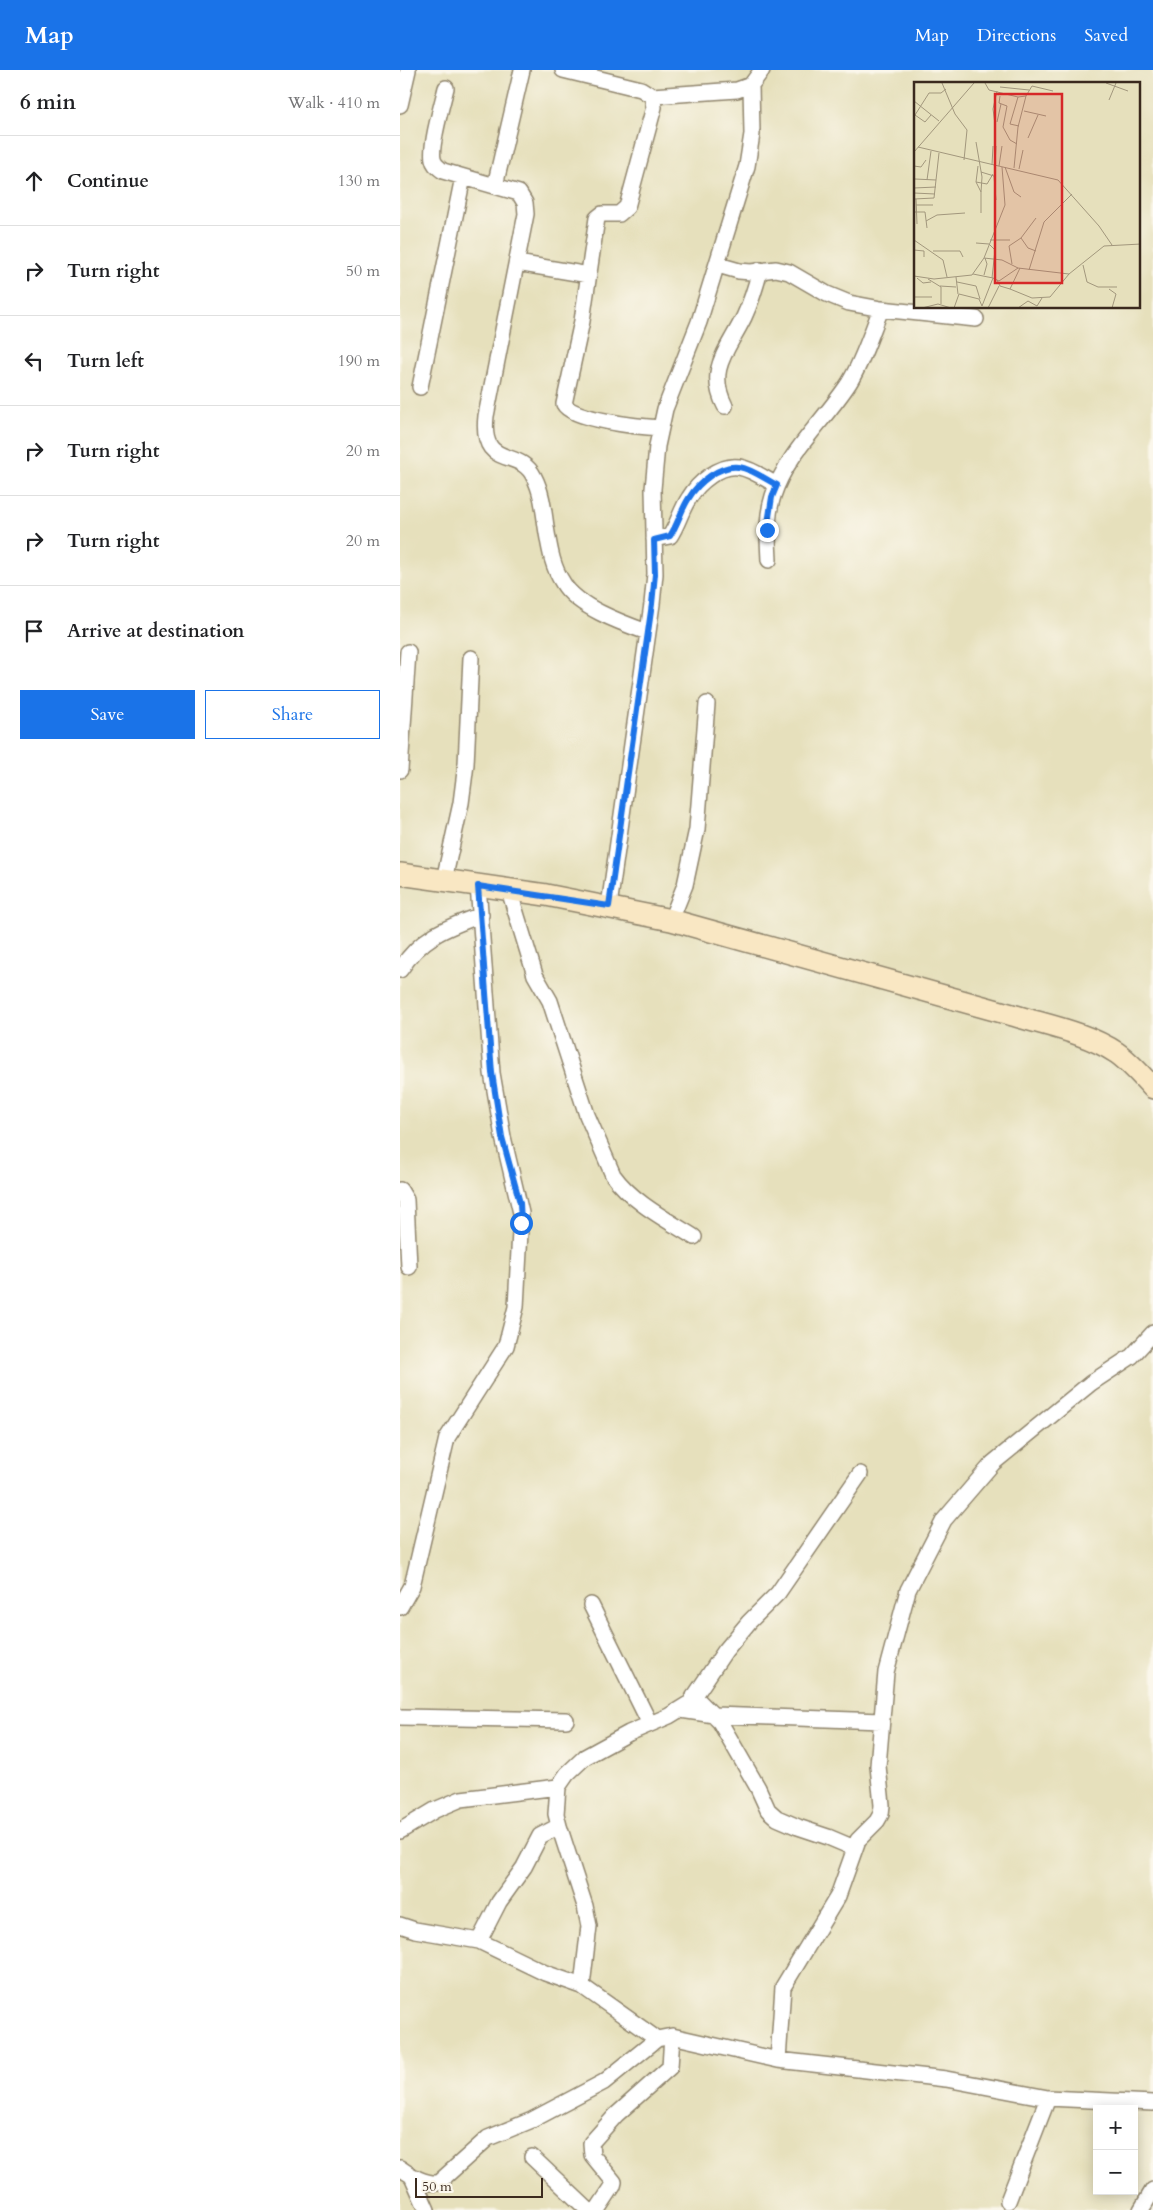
<!DOCTYPE html>
<meta charset="utf-8">
<style>
:root{--surface:#fff;--page:#f6f6f6;--text:#202124;--muted:#757577;--line:#e0e0e0;--accent:#1a73e8}
body{margin:0;font-family:Cardo,serif;background:var(--page);color:var(--text)}
.controls{position:absolute;right:15px;bottom:15px;display:grid;overflow:hidden;border-radius:0px;box-shadow:0 2px 12px #0003}
.controls button{width:45px;height:45px;display:grid;place-items:center;padding:0;border:0;border-bottom:1px solid var(--line);background:var(--surface);color:var(--text);font:25px sans-serif}
.scale{position:absolute;left:15px;bottom:12px;width:128px;box-sizing:border-box;padding-left:5px;border:2px solid #3b2a1e;border-top:0;font-size:14px;line-height:18px;white-space:nowrap;color:#3b2a1e;-webkit-text-stroke:4px #fbf7ec;paint-order:stroke}
.stop{position:absolute;width:15px;height:15px;margin:-11px;border:4px solid #1a73e8;border-radius:50%;background:#fff}
.stop.end{background:#1a73e8;border-color:#fff;box-shadow:0 1px 5px #0008}
.list{margin:0;padding:0;list-style:none}
h2{display:flex;justify-content:space-between;align-items:center;height:65px;margin:0;padding:0 20px;font-size:21px}
h2 small{font-size:16px;font-weight:400;color:var(--muted)}
.list li{display:grid;grid-template-columns:32px 1fr auto;gap:15px;align-items:center;box-sizing:border-box;height:90px;padding:0 20px;border-top:1px solid var(--line)}
.list b{display:block;font-size:19px;white-space:nowrap}
.list em{font-size:16px;font-style:normal;color:var(--muted)}
.actions{display:flex;gap:10px;padding:15px 20px}
.actions a{flex:1;padding:11px 0;border:1px solid var(--accent);border-radius:0px;text-align:center;font-size:18px;color:var(--accent)}
.actions .main{background:var(--accent);color:#fff}
.icon{flex:none;width:28px;height:28px;fill:none;stroke:currentColor;stroke-width:2;stroke-linecap:round;stroke-linejoin:round}
.map{position:relative;flex:none;width:753px;height:2140px;overflow:hidden}
header{display:flex;align-items:center;gap:30px;box-sizing:border-box;height:70px;padding:0 25px;background:var(--accent);color:#fff}
header strong{font-size:24px}
nav{display:flex;gap:28px;margin-inline-start:auto;font-size:18px}
main{display:flex}
aside{flex:1;background:var(--surface)}
.map>svg:first-child{display:block}
</style>
<header>
<strong>Map</strong>
<nav><a>Map</a><a>Directions</a><a>Saved</a></nav>
</header>
<main>
<aside>
<h2>6 min<small>Walk · 410 m</small></h2>
<ul class="list">
<li><svg class="icon" aria-label="ahead" viewBox="0 0 24 24"><path d="M12 20V5M6 11l6-6 6 6"/></svg><div><b>Continue</b></div><em>130 m</em></li>
<li><svg class="icon" aria-label="right" viewBox="0 0 24 24"><path d="M7 20v-9h11M14 6l5 5-5 5"/></svg><div><b>Turn right</b></div><em>50 m</em></li>
<li><svg class="icon" aria-label="left" viewBox="0 0 24 24"><path d="M17 20v-9H6M10 6l-5 5 5 5"/></svg><div><b>Turn left</b></div><em>190 m</em></li>
<li><svg class="icon" aria-label="right" viewBox="0 0 24 24"><path d="M7 20v-9h11M14 6l5 5-5 5"/></svg><div><b>Turn right</b></div><em>20 m</em></li>
<li><svg class="icon" aria-label="right" viewBox="0 0 24 24"><path d="M7 20v-9h11M14 6l5 5-5 5"/></svg><div><b>Turn right</b></div><em>20 m</em></li>
<li><svg class="icon" aria-label="arrive" viewBox="0 0 24 24"><path d="M6 21V4h12l-3 4 3 4H6"/></svg><div><b>Arrive at destination</b></div></li>
</ul>
<div class="actions"><a class="main">Save</a><a>Share</a></div>
</aside>
<div class="map">
<svg width="753" height="2140" viewBox="0 0 753 2140">
<rect width="100%" height="100%" fill="#fbf7ec"/>
<filter id="ink" filterUnits="userSpaceOnUse"><feTurbulence type="fractalNoise" baseFrequency=".02" numOctaves="2"/><feDisplacementMap in="SourceGraphic" scale="10" xChannelSelector="R" yChannelSelector="G"/><feConvolveMatrix kernelMatrix="1 2 1 2 8 2 1 2 1" color-interpolation-filters="sRGB"/></filter>
<filter id="wash" filterUnits="userSpaceOnUse"><feTurbulence type="fractalNoise" baseFrequency=".0096" numOctaves="4" result="noise"/><feDisplacementMap in="SourceGraphic" scale="20" xChannelSelector="R" yChannelSelector="G"/><feGaussianBlur stdDeviation="1.12" result="paint"/><feColorMatrix in="noise" values="0 0 0 0 0 0 0 0 0 0 0 0 0 0 0 0 0 1.4 0 .05"/><feComposite in="paint" operator="in"/></filter>
<g filter="url(#wash)">
<rect width="100%" height="100%" fill="#e6e0bc"/>
</g>
<g filter="url(#ink)">
<g fill="none" stroke-linecap="round" stroke-linejoin="round">
<defs>
<path id="street" d="M163,0l78,19 11,7 2,11 -27,100 -8,7h-17l-5,4 -15,103 -18,83c8,16 78,23 97,24
M46,18c-4,16 -16,58 -13,71 1,6 5,8 10,12l76,22 6,10 1,11 -40,202c-6,55 33,30 48,61 9,17 10,38 13,56 3,18 6,35 16,50 14,24 59,40 84,49
M252,26l85,-6 14,-5 11,-15
M0,35l8,-35
M95,116l27,-116
M117,193l72,12
M318,195l21,6 12,1 25,-3 13,3 38,22 22,9 32,6 95,10
M20,317l43,-210
M325,336c-19,-37 3,-56 19,-89 7,-15 12,-31 16,-47
M254,469l16,-3c8,-12 11,-26 19,-38 9,-15 31,-34 50,-31 13,2 26,12 38,18
M369,490c-1,-21 -3,-43 4,-64 13,-42 52,-76 76,-113 14,-22 22,-50 32,-74
M0,700l8,-118
M44,810l17,-77 5,-39 5,-106
M109,820l26,85 15,26 37,114 26,60c19,27 54,45 81,62
M209,836l43,-302 3,-30 -2,-85 4,-43 8,-37 34,-87 48,-156 5,-32 -1,-49
M271,850l14,-35 12,-56 10,-125
M0,900c21,-33 45,-42 81,-55
M0,1120l6,10 3,67
M191,1535l59,119
M0,1537l12,-21 35,-148 59,-92 10,-39 5,-94 -18,-76 -11,-64 -14,-188
M294,1626l26,26 38,66 10,22 9,8 21,9 30,10 26,11
M281,1640l33,5 168,6
M0,1647l166,3
M0,1761l35,-21 26,-11 97,-12
M0,1855l15,5 64,11 66,32 37,13 75,53
M79,1871l20,-39 25,-35 16,-31 19,-10
M182,1916l7,-60 -4,-20 -26,-80 -3,-12 2,-27 9,-13 18,-17 44,-24 40,-17 21,-13 35,-52 24,-29 29,-29 82,-119
M378,1990l5,-73 55,-91 20,-56 19,-19 4,-7 1,-9 -4,-39 8,-94 22,-82 36,-70 49,-57 98,-80 41,-27 21,-23
M132,2087l56,53
M0,2098c11,8 25,16 38,15l50,-45 44,-18 72,-38 53,-43 15,-3 106,24 168,19 102,19 105,5
M12,2106l15,34
M608,2131l40,-103
M197,2140l16,-24 1,-4 -22,-27 -1,-12 25,-28 54,-48 2,-31
M741,2140l12,-20"/>
<path id="secondary" d="M0,804l146,21 125,25 345,96c33,10 71,17 101,37 14,10 25,23 36,35"/>
</defs>
<!-- street casing -->
<use href="#street" stroke="#90856d" stroke-width="18"/>
<!-- secondary casing -->
<use href="#secondary" stroke="#90856d" stroke-width="24"/>
<!-- street -->
<use href="#street" stroke="#fff" stroke-width="15"/>
<!-- secondary -->
<use href="#secondary" stroke="#f9e7c3" stroke-width="21"/>
</g>
</g>
<g fill="none" stroke-linecap="round" stroke-linejoin="round" filter="url(#ink)">
<!-- route -->
<path stroke="#1a73e8" stroke-width="6" d="M121,1153l-1,-20 -18,-66 -10,-64 -14,-187 131,20 43,-302 3,-30 -1,-34 16,-4c8,-12 11,-26 19,-38 9,-15 31,-34 50,-31 13,2 26,12 38,18l-5,12 -5,33"/>
</g>
<!-- overview -->
<g transform="translate(514 12)">
<rect width="226" height="226" fill="#e6e0bc"/>
<path fill="none" stroke="#a2977d" stroke-width="1" d="M28,1l13,31 12,16 -3,30M71,1l4,7 29,7 -8,27 9,2M192,1l22,8M86,5l29,3M86,14l-1,7 8,3 -4,21 7,13 7,4M104,15l8,-1 6,-10 21,5M195,18l7,-17M0,19l25,20M110,29l22,5M17,33l-6,7 -10,-7 14,-22h12l5,-4M83,40l4,-18M81,42l-2,-15 4,-18M114,56l10,-23M62,60l6,35 -1,15M4,65l140,33 41,46 13,19M0,70l60,-69M78,83l1,-19M81,83l1,-19M0,84l7,1 5,-7M64,84l-2,16 5,10v21M85,84l3,-20M91,85l9,25 7,5M100,86l4,-41 8,-31M105,87l4,-19M67,90l13,4 2,24M1,97l21,1M13,98l4,-29M62,100l11,2 6,-10M0,106l22,-1M0,111l21,1M0,117l20,-1 5,-45M2,117l1,25M2,123h17M0,130h11l2,16M12,139l11,-6 28,-2M107,156l7,10 8,3M0,158l29,20 4,17M76,158h20M62,161l13,1 6,6 -3,28M0,168l10,1v6M19,169h27l3,6M70,176l18,2 16,8M98,182l-3,-18 12,-8 15,-20M169,183l4,17 11,5h19M115,188l15,-48 28,-28M59,192l20,4M70,193l3,-11 -2,-6M0,194l20,3 38,-4 12,-17 21,-53 -3,-38M42,195l2,17M3,196l6,5 8,-1M14,197l13,8v17M83,198l3,6 10,3 10,-21M43,200l19,4 4,13M26,204l16,1M96,207l22,9 18,-1 19,-23M195,207l7,5 -4,14M0,215h18M8,226l16,-4 13,4M40,226l5,-14 20,5 3,7 11,-28 6,3 19,-13 51,6 35,-28 37,-2M74,226l11,-22M104,226l10,-7 9,5 5,-8"/>
<path fill="#d62828" fill-opacity="0.15" stroke="#d62828" stroke-width="2.5" d="M81,12h67v189h-67z"/>
<rect width="226" height="226" fill="none" stroke="#3b2a1e" stroke-width="2.5"/>
</g>
</svg>
<div class="controls">
<button>+</button>
<button>−</button>
</div>
<div class="scale">50 m</div>
<div class="stop" style="left:121px;top:1153px"></div>
<div class="stop end" style="left:367px;top:460px"></div>
</div>
</main>
